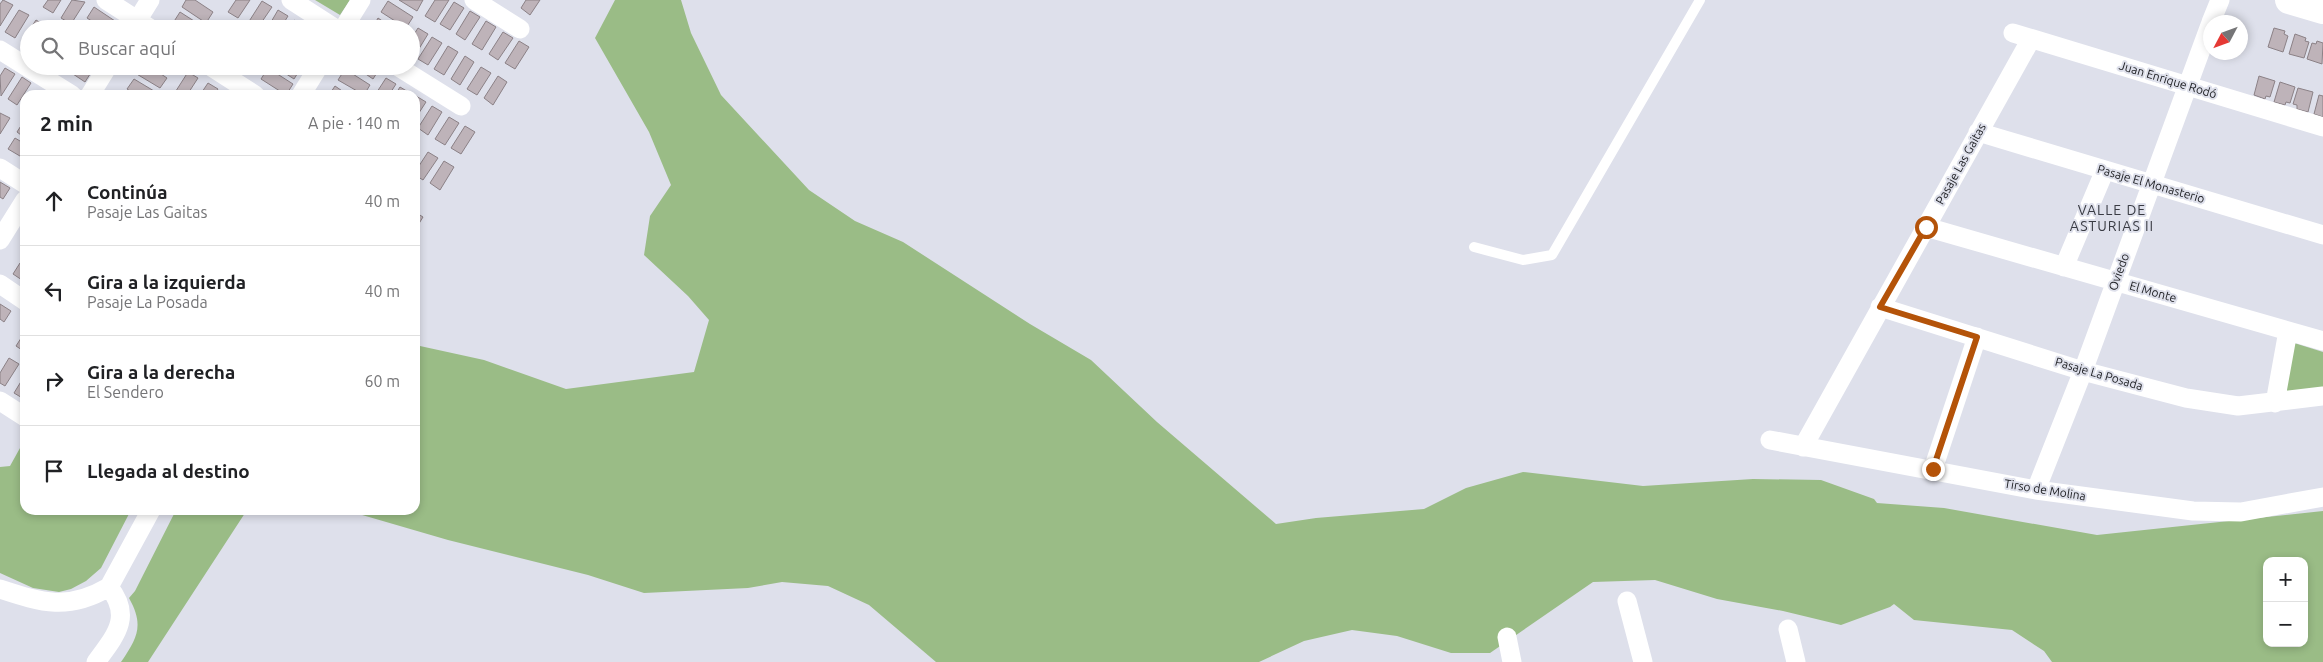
<!DOCTYPE html>
<html lang="es">
<meta charset="utf-8">
<style>
:root{--surface:#fff;--page:#f6f6f6;--text:#202124;--muted:#757577;--line:#e0e0e0}
body{margin:0;font-family:Ubuntu,sans-serif;background:var(--page);color:var(--text)}
.controls{position:absolute;right:15px;bottom:15px;display:grid;overflow:hidden;border-radius:10px;box-shadow:0 2px 8px #0003}
.controls button{width:45px;height:45px;display:grid;place-items:center;padding:0;border:0;border-bottom:1px solid var(--line);background:var(--surface);color:var(--text);font:25px sans-serif}
.compass{position:absolute;left:2203px;top:15px;width:45px;height:45px;border-radius:50%;background:var(--surface);box-shadow:0 2px 8px #0003;rotate:229deg}
.stop{position:absolute;width:15px;height:15px;margin:-11px;border:4px solid #b45309;border-radius:50%;background:#fff}
.stop.end{background:#b45309;border-color:#fff;box-shadow:0 1px 5px #0008}
.list{margin:0;padding:0;list-style:none}
h2{display:flex;justify-content:space-between;align-items:center;height:65px;margin:0;padding:0 20px;font-size:21px}
h2 small{font-size:16px;font-weight:400;color:var(--muted)}
.list li{display:grid;grid-template-columns:32px 1fr auto;gap:15px;align-items:center;box-sizing:border-box;height:90px;padding:0 20px;border-top:1px solid var(--line)}
.list b{display:block;font-size:19px;white-space:nowrap}
.list p{margin:0;font-size:16px;white-space:nowrap;color:var(--muted)}
.list em{font-size:16px;font-style:normal;color:var(--muted)}
.icon{flex:none;width:28px;height:28px;fill:none;stroke:currentColor;stroke-width:2;stroke-linecap:round;stroke-linejoin:round}
.map{position:relative;flex:none;width:2323px;height:662px;overflow:hidden}
.search{position:absolute;background:var(--surface);box-shadow:0 2px 8px #0003;left:20px;top:20px;width:400px;height:55px;display:flex;align-items:center;gap:12px;box-sizing:border-box;padding:0 18px;border-radius:28px;color:var(--muted);font-size:19px}
.panel{position:absolute;background:var(--surface);box-shadow:0 2px 8px #0003;left:20px;top:90px;width:400px;height:425px;border-radius:15px}
.map>svg:first-child{display:block}
</style>
<div class="map">
<svg width="2323" height="662" viewBox="0 0 2323 662">
<rect width="100%" height="100%" fill="#dee0eb"/>
<!-- green -->
<path fill="#9abc86" fill-rule="evenodd" d="M315,0h35l-10,15z
M615,0h66l10,33 30,62 88,95 46,31 48,21 127,82 61,36 66,62 119,102 40,-6 108,-9 42,-21 57,-16 120,14 110,-7 68,1 53,19 3,4 67,5 153,27 226,-24v151h-271l-8,-11 -32,-21 -98,-10 -20,-16 -4,3 -49,18 -58,-14 -66,-12 -62,-19 -62,2 -103,71h-39l-54,-17 -45,-6 -48,11 -45,21h-323l-67,-57 -41,-19 -46,-4 -34,6 -104,5 -56,-18 -140,-35 -103,-30h70v-163l5,-1 64,14 82,29 128,-17 15,-52 -21,-24 -44,-41 6,-39 21,-31 -22,-53 -54,-94zM2267,561h37v82h-37z
M2291,342l32,10v37l-45,7z
M25,439v71h106l-30,58 -15,13 -15,8 -12,3 -26,-4 -33,-15v-106l10,-1z
M176,510h71l-99,152h-27c17,-25 23,-37 8,-64l6,-7z"/>
<!-- building -->
<path fill="#beb3b9" stroke="#8b8186" d="M3,0l10,5 -13,21v-22z
M48,0h13l-8,13 -10,-6z
M72,0l13,2 -14,22 -10,-6z
M186,0h9l18,12 -7,11 -24,-16z
M236,0h14l-12,18 -10,-6z
M399,0h24l-6,11z
M435,0h14l-14,22 -10,-6z
M526,0h14l-10,15 -9,-7z
M262,1l10,6 -15,22 -9,-6z
M388,1l25,16 -7,11 -25,-16z
M454,2l10,6 -14,22 -10,-6z
M94,7l24,16 -3,6h-11l-17,-11z
M19,10l10,5 -14,23 -10,-6z
M278,10l10,6 -8,13h-13z
M470,11l10,6 -15,23 -9,-6z
M180,12l25,16 -1,1h-22l-9,-6z
M378,18l16,11h-22z
M36,20l10,6 -2,3h-14z
M294,20l14,9h-19z
M486,21l10,6 -14,23 -10,-6z
M418,28l10,6 -14,23 -3,-2v-16z
M2274,28l11,3 -1,3 4,2 -5,16 -15,-5z
M503,32l10,6 -15,22 -9,-6z
M2295,34l11,4 -1,3 4,1 -5,16 -15,-4z
M432,37l10,6 -14,22 -10,-6z
M519,41l10,6 -14,22 -10,-6z
M2317,41l6,2 -1,21 -15,-5 5,-16 4,1z
M448,46l10,6 -14,23 -10,-6z
M465,56l9,6 -14,23 -9,-6z
M61,66h23l8,5 -7,11z
M139,66h10l18,12 -7,10 -25,-15z
M274,66h24l3,2 -7,11z
M354,66h23l3,2 -7,11z
M481,67l10,6 -14,22 -10,-6z
M5,68l10,6 -14,22 -1,-20z
M268,68l25,16 -7,11 -25,-16z
M345,69l25,16 -6,10 -26,-15z
M188,72l10,6 -11,17h-11l-2,-1z
M498,76l9,6 -14,23 -9,-7z
M2259,76l16,5 -5,16 -4,-1 -1,3 -11,-4z
M22,77l9,6 -14,22 -9,-6z
M386,78l10,6 -7,11h-14z
M134,79l25,15 -1,1h-22l-9,-6z
M2280,82l15,5 -5,16 -4,-1 -1,3 -11,-3z
M208,83l10,6 -4,6h-14z
M335,86l13,9h-19z
M400,87l10,6 -1,2h-14z
M2298,88l15,4 -5,20 -11,-3v-4l-4,-1z
M2319,95l4,1v21l-9,-3z
M416,96l10,6 -11,17v-21z
M432,106l10,6 -14,23 -10,-7z
M0,113l10,5 -10,16z
M449,117l10,6 -14,22 -10,-6z
M24,121l1,1v16l-8,-6z
M465,126l10,6 -14,22 -10,-6z
M15,138l10,6v15l-17,-10z
M428,152l10,6 -15,22 -8,-5v-3z
M444,161l10,6 -14,23 -10,-7z
M0,182l10,6 -7,11 -3,-2z
M415,212l8,5 -8,13z
M20,263l5,3v16l-12,-8z
M0,304l11,7 -7,11 -4,-3z
M25,332v20l-9,-6z
M9,358l10,6 -14,22 -5,-3v-10z
M25,375v22l-1,2 -10,-6z"/>
<g fill="none" stroke-linecap="round" stroke-linejoin="round">
<!-- service -->
<path stroke="#fff" stroke-width="10" d="M1474,247l49,13 29,-5 148,-255"/>
<!-- minor -->
<path stroke="#fff" stroke-width="19" d="M106,0l45,29
M291,0l45,29
M474,0l46,29
M2211,22l9,-22
M132,29l18,-29
M343,29l18,-29
M2013,33l310,94
M0,50l72,45
M210,66l45,29
M397,66l64,40
M90,95l18,-29
M301,95l18,-29
M1978,132l345,103
M0,168l25,16
M1926,227l397,114
M0,240l25,-40
M2064,267l41,-97
M0,284l25,17
M1880,307l203,64 103,27 52,8 85,-10
M0,401l25,16
M2275,403l13,-72
M1770,440l266,50 157,21 48,1 82,-15
M1803,447l228,-408
M1933,469l44,-132
M2036,490l47,-119 127,-346
M109,587l42,-77
M0,589c43,14 68,22 109,-2
M1627,601l16,61
M1788,629l8,33
M1507,637l5,25
M96,662c19,-26 37,-45 13,-75"/>
<!-- secondary -->
<path stroke="#fff" stroke-width="28" d="M2289,0l34,10"/>
</g>
<g fill="none" stroke-linecap="round" stroke-linejoin="round">
<!-- route -->
<path stroke="#b45309" stroke-width="6" d="M1926,227l-46,80 97,30 -44,132"/>
</g>
<g text-anchor="middle" stroke-width="4" stroke-linejoin="round" paint-order="stroke">
<!-- street labels -->
<g font-size="12" fill="#1b1c20" stroke="#dee0eb">
<text transform="translate(2168 80) rotate(17)" y="4">Juan Enrique Rodó</text>
<text transform="translate(1961 164) rotate(-61)" y="4">Pasaje Las Gaitas</text>
<text transform="translate(2151 184) rotate(16)" y="4">Pasaje El Monasterio</text>
<text transform="translate(2119 272) rotate(-70)" y="4">Oviedo</text>
<text transform="translate(2153 292) rotate(16)" y="4">El Monte</text>
<text transform="translate(2099 374) rotate(16)" y="4">Pasaje La Posada</text>
<text transform="translate(2045 490) rotate(9)" y="4">Tirso de Molina</text>
</g>
<!-- neighbourhood labels -->
<g font-size="14" letter-spacing="1" fill="#393b43" stroke="#dee0eb">
<text x="2112" y="215">VALLE DE<tspan x="2112" dy="16">ASTURIAS II</tspan></text>
</g>
</g>
</svg>
<div class="controls">
<button>+</button>
<button>−</button>
</div>
<svg class="compass" viewBox="-18 -18 36 36"><path d="M0-13l5 13h-10z" fill="#e53935"/><path d="M0 13l5-13h-10z" fill="#757577"/></svg>
<div class="stop" style="left:1926px;top:227px"></div>
<div class="stop end" style="left:1933px;top:469px"></div>
<div class="search"><svg class="icon" aria-label="search" viewBox="0 0 24 24"><circle cx="10" cy="10" r="6"/><path d="M15 15l6 6"/></svg>Buscar aquí</div>
<section class="panel">
<h2>2 min<small>A pie · 140 m</small></h2>
<ul class="list">
<li><svg class="icon" aria-label="ahead" viewBox="0 0 24 24"><path d="M12 20V5M6 11l6-6 6 6"/></svg><div><b>Continúa</b><p>Pasaje Las Gaitas</p></div><em>40 m</em></li>
<li><svg class="icon" aria-label="left" viewBox="0 0 24 24"><path d="M17 20v-9H6M10 6l-5 5 5 5"/></svg><div><b>Gira a la izquierda</b><p>Pasaje La Posada</p></div><em>40 m</em></li>
<li><svg class="icon" aria-label="right" viewBox="0 0 24 24"><path d="M7 20v-9h11M14 6l5 5-5 5"/></svg><div><b>Gira a la derecha</b><p>El Sendero</p></div><em>60 m</em></li>
<li><svg class="icon" aria-label="arrive" viewBox="0 0 24 24"><path d="M6 21V4h12l-3 4 3 4H6"/></svg><div><b>Llegada al destino</b></div></li>
</ul>
</section>
</div>
